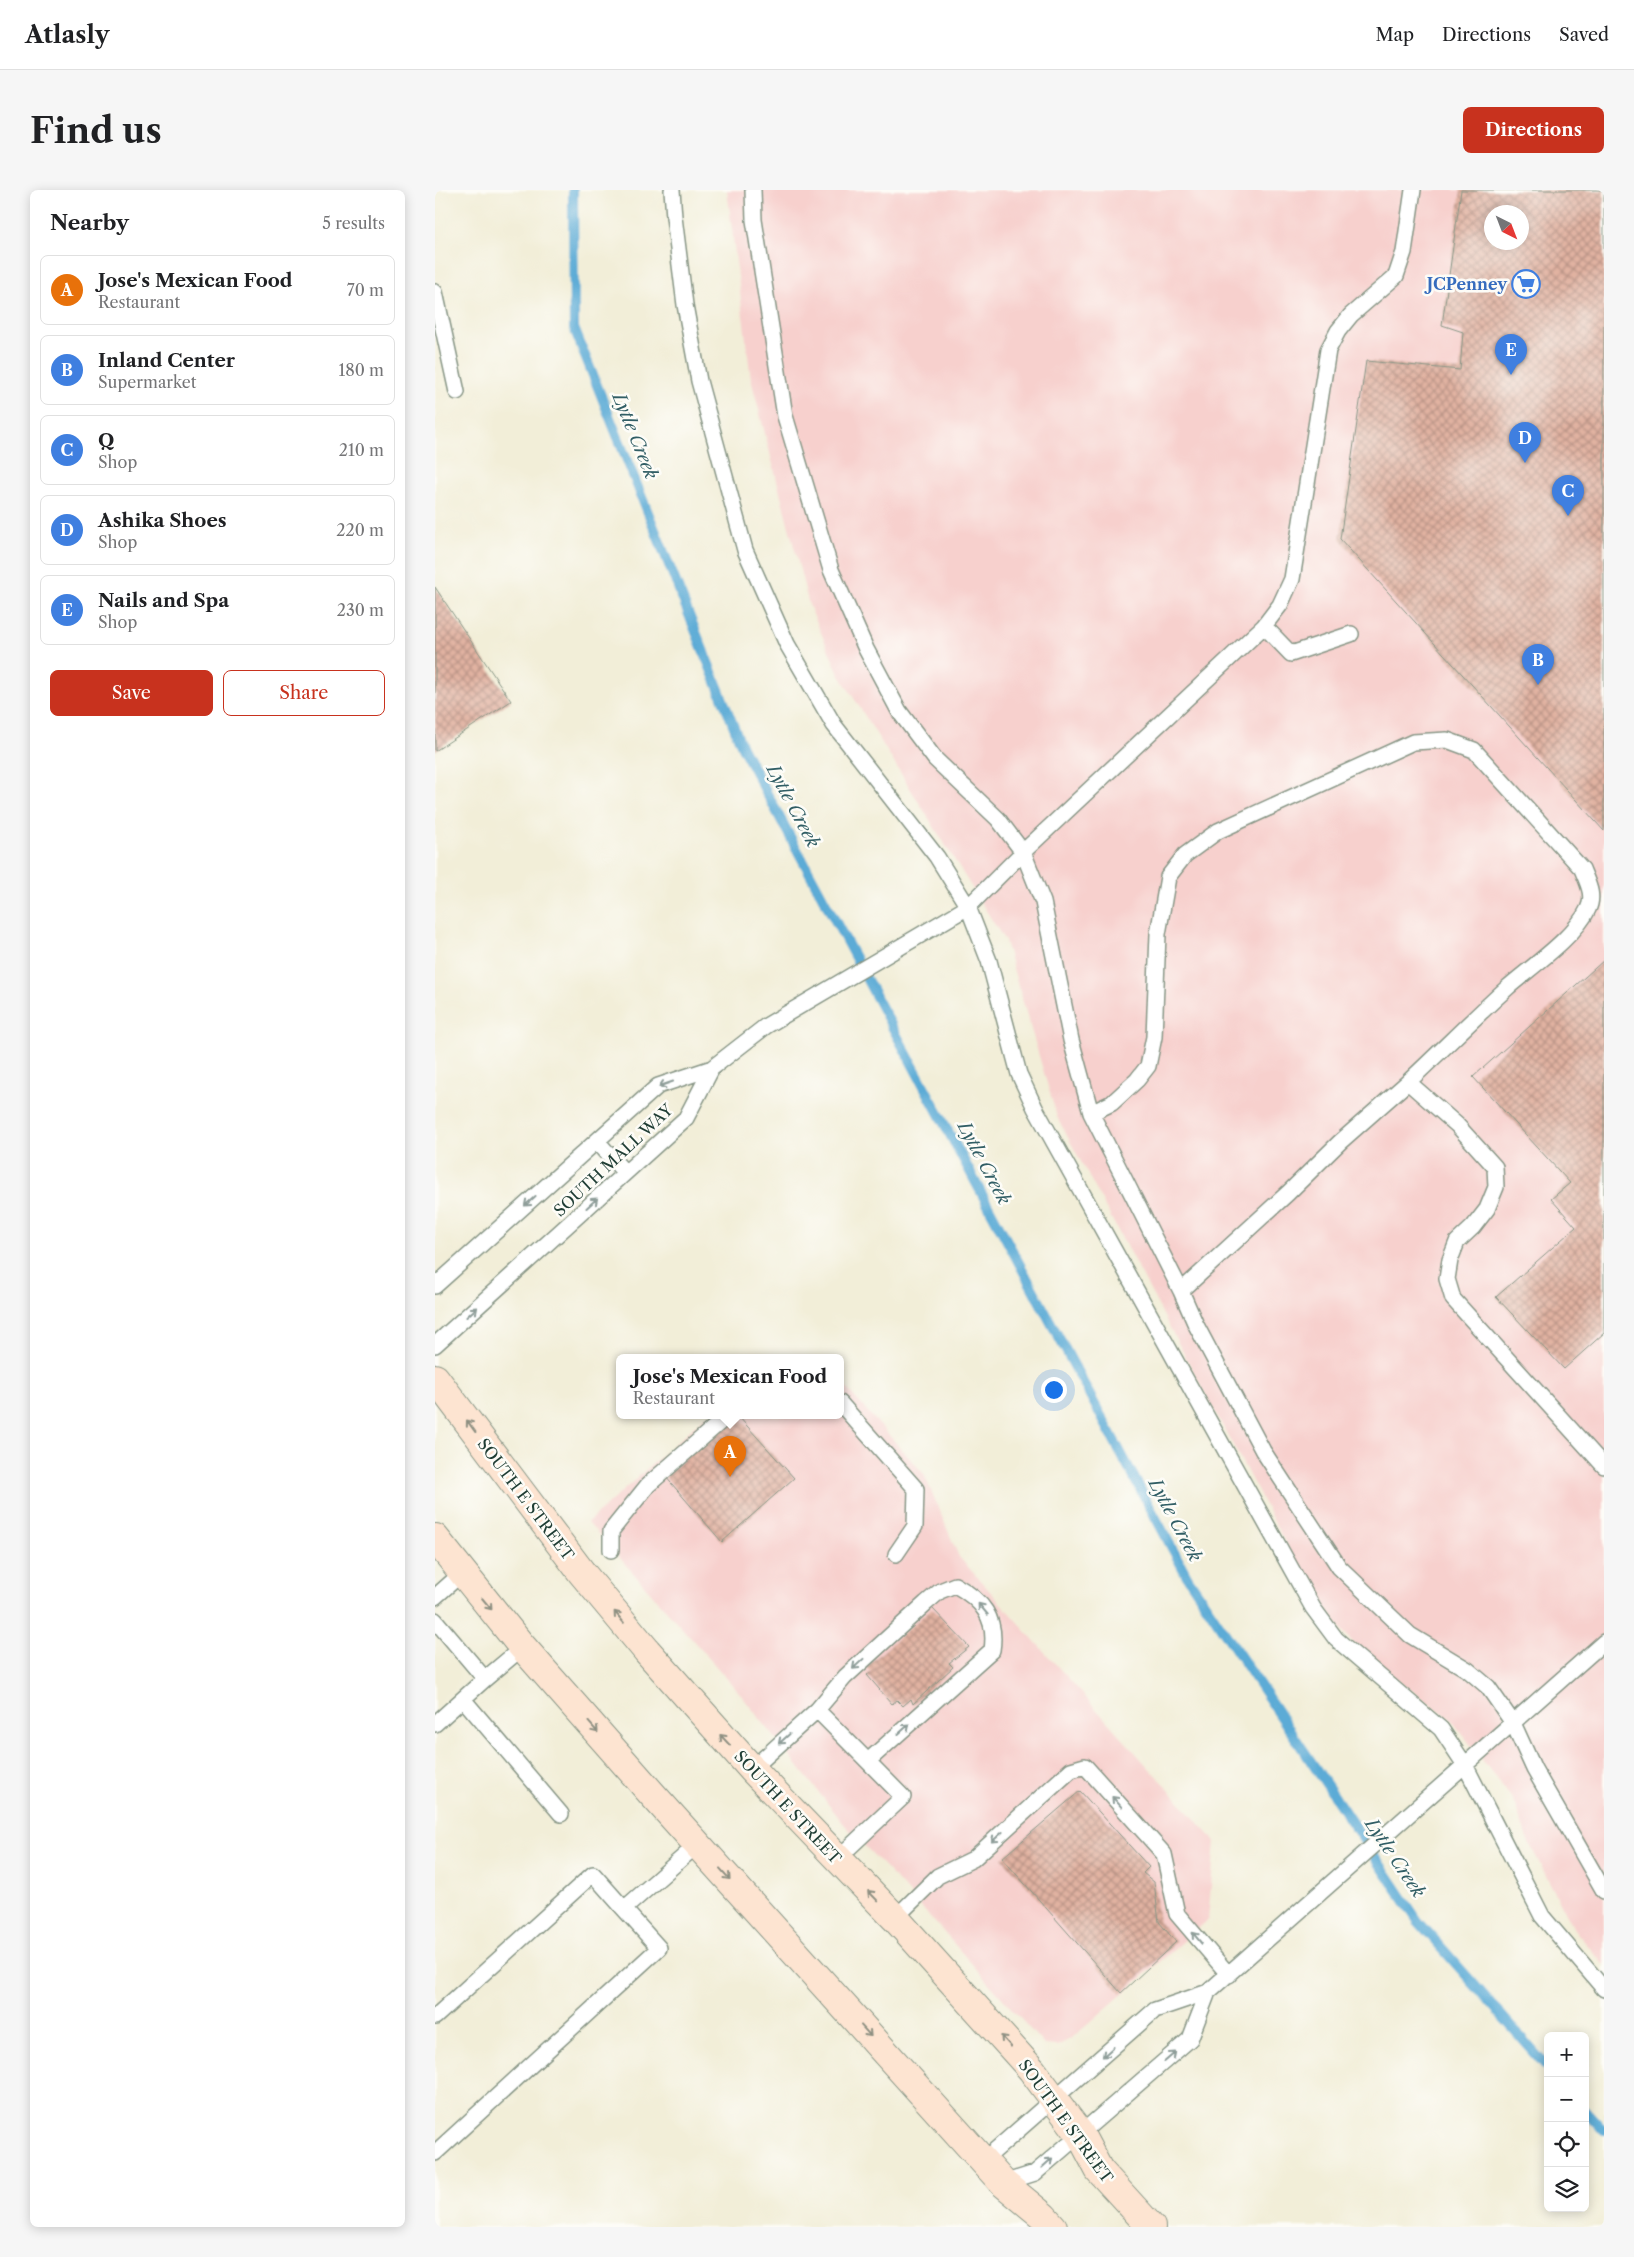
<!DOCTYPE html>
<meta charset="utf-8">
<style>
:root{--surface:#fff;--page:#f6f6f6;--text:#202124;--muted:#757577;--line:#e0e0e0;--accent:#c8321e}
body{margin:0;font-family:"Libre Caslon Text",serif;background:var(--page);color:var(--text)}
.controls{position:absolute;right:15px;bottom:15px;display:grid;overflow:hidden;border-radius:8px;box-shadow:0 2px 12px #0003}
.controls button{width:45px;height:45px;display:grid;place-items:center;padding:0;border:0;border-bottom:1px solid var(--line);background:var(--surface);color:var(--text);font:25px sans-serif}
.compass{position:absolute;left:1049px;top:15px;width:45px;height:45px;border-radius:50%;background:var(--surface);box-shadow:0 2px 12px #0003;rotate:138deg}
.you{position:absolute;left:618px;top:1199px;width:18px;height:18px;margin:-12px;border:4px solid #fff;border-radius:50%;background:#1a73e8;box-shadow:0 0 0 8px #1a73e833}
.badge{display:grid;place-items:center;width:32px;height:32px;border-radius:50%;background:var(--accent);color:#fff;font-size:16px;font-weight:700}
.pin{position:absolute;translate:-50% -41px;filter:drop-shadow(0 1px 2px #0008)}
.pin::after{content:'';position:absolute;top:26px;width:18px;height:15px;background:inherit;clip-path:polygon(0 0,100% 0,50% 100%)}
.popup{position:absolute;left:181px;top:1164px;width:228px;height:65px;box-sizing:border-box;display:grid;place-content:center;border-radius:8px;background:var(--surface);filter:drop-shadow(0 1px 4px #0005);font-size:16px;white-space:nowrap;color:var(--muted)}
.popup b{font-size:19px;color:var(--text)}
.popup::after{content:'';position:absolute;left:50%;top:100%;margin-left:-10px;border:10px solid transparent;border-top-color:var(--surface)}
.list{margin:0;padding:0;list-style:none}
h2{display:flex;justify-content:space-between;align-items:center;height:65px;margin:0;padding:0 20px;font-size:21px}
h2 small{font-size:16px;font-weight:400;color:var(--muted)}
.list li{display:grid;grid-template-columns:32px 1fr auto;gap:15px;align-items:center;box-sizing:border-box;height:70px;margin:0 10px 10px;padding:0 10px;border:1px solid var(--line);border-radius:8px}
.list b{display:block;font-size:19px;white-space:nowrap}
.list p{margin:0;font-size:16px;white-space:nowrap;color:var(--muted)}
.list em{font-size:16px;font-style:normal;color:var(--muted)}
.actions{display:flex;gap:10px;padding:15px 20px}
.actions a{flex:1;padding:11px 0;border:1px solid var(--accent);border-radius:8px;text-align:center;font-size:18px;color:var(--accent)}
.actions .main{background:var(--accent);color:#fff}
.icon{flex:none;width:28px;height:28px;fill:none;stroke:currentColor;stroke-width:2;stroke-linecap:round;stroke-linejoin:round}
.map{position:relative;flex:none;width:1169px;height:2037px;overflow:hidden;border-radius:8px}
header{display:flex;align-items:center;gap:30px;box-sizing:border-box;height:70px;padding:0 25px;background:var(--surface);border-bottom:1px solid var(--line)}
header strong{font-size:24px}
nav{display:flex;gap:28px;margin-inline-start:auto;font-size:18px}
.intro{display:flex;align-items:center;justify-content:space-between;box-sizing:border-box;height:120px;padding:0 30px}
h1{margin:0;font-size:35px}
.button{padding:12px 22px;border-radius:8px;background:var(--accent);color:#fff;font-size:18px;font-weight:700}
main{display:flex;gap:30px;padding:0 30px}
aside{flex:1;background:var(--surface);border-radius:8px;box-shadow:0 2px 12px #0003}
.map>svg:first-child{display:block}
</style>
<header>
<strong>Atlasly</strong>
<nav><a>Map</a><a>Directions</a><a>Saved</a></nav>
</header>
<div class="intro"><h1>Find us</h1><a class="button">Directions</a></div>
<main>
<aside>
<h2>Nearby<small>5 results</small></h2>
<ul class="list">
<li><span class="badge" style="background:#e8710a">A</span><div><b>Jose's Mexican Food</b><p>Restaurant</p></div><em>70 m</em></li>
<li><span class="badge" style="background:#3f7fe0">B</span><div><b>Inland Center</b><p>Supermarket</p></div><em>180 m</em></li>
<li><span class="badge" style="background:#3f7fe0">C</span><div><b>Q</b><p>Shop</p></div><em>210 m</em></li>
<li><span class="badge" style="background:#3f7fe0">D</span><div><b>Ashika Shoes</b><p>Shop</p></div><em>220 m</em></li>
<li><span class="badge" style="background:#3f7fe0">E</span><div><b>Nails and Spa</b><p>Shop</p></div><em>230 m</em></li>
</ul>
<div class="actions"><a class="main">Save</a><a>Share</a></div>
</aside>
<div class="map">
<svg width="1169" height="2037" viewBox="0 0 1169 2037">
<defs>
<pattern id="building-cross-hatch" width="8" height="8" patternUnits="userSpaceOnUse" patternTransform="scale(1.25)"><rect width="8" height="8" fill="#e1b2a1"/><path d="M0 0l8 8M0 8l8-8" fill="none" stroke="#b69284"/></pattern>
</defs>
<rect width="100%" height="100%" fill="#fdfcf7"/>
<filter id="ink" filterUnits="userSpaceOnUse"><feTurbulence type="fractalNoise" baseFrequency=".02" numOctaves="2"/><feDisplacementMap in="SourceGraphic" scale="10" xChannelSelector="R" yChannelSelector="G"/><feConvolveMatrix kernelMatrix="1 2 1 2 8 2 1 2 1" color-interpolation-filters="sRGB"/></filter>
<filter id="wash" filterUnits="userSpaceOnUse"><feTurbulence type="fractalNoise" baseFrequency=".0096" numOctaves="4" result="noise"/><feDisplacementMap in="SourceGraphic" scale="20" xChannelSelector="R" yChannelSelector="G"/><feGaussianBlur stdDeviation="1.12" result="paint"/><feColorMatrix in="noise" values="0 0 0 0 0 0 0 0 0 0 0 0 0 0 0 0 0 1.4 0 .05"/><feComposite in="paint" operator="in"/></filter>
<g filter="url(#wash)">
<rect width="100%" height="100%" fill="#f2eed8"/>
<!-- built -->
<path fill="#f7d0cd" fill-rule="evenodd" d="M292,0h877v1775l-30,-36 -45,-86 -16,-43 -63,-82 -83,-60 -26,-29 -32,-42 -252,-470 -52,-176 -166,-267 -30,-69 -58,-226zM1056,22h30v30h-30z
M405,1191l84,93 35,83 256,284 -7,79 -136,118 -15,8 -13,-1 -145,-163 -55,-58 -107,-134 -149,-168 118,-106h134z"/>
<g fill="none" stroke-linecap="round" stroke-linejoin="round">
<!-- stream -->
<path stroke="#5cabd6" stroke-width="10" d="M138,0l1,138 168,419 446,831 230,343 130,147
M1150,1920l19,21"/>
</g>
<g id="blocks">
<!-- building -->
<path fill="url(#building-cross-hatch)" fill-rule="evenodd" d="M1026,0h143v641l-264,-292 26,-178 94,9 3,-38 -21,-7zM1056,22h30v30h-30z
M0,397l76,114 -76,50z
M1169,770v373l-40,36 -68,-72 80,-70 -25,-28 19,-16 -97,-106z
M298,1226h5l56,62 -72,64 -57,-66z
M497,1418l37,39 -20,16 4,4 -40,37 -2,-5 -8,7 -6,-6 -5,4 -25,-29 4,-3 -5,-5z
M645,1601l69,76 -6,6 11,9 5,40 17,20 -55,51 -119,-135z"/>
</g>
</g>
<g filter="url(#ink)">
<use href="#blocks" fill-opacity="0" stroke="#889686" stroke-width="1"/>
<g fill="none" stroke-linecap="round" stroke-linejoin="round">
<defs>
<path id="lane" d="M237,0l2,27 11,88 14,76 46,169 42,94 47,81 103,132 31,50 21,54 30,113 16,34 278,500 23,31 105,90 24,36 77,151 62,73
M318,0l1,30 31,196 46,154 35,79 33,62 36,48 63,60 25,33 20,50 28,138 20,73 90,178 15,34 67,126 76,116 71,68 58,35 20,17 25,36 21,46 70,122
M0,102l22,100
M829,436l27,28 60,-20
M656,923l21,-10 25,-23 11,-14 6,-29 4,-103 10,-57 17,-22 33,-24 195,-89 34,-2 27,10 108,119c5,13 13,26 6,40 -13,28 -57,58 -81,79 -34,31 -66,63 -99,94l49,43 38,42 1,20 -9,22 -14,18 -16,15 -7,18 -3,19 6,20 151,167
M162,951l28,32
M0,1096l223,-200 54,-18 54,-42 202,-119 55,-55 241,-226 16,-21 12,-26 36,-229 10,-19 13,-16 45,-39 8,-24 9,-62
M746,1101l107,-98 52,-51 68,-60
M0,1155l251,-227 26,-50
M405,1213l76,86 -1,37 -19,28
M176,1360v-19l37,-46 79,-69
M0,1407l27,-24
M0,1430l50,59 38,-32
M28,1509l98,115
M382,1520l86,87 -66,62
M0,1534l50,-45
M317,1579l65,-59 28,-33 81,-74 14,-12 15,-6c27,15 42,33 37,65l-124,111
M460,1728l43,-42 35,-17 98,-89 14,-4 79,88 13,60 52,61
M0,1827l158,-143 31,35 74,-65
M0,1963l224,-205 -35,-39
M549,1970l171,-150 53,-18 396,-350
M568,1993l32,-10 155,-134 18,-47"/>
<path id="secondary" d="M0,1188l147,195 65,78 105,118 143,149 137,152 48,64 19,36 52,57
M0,1348l85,106 132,150 351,389 40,33 10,11"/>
</defs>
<!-- lane casing -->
<use href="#lane" stroke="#889686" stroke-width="18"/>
<!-- secondary casing -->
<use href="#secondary" stroke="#889686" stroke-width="30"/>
<!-- lane -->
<use href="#lane" stroke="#fff" stroke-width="15"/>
<!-- secondary -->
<use href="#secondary" stroke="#fde4d1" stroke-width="28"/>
</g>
<!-- one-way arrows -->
<defs><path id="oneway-shaft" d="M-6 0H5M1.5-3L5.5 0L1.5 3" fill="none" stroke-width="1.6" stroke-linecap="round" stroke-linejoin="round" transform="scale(1.25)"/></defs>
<g stroke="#8f9e9a">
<use href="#oneway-shaft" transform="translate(231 894) rotate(161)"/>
<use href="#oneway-shaft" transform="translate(95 1011) rotate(138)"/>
<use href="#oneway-shaft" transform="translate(157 1013) rotate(-42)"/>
<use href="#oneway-shaft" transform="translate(37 1122) rotate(-42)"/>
<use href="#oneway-shaft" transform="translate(548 1419) rotate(-130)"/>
<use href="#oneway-shaft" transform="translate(423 1474) rotate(137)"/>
<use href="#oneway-shaft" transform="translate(469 1539) rotate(-42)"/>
<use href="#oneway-shaft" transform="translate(349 1549) rotate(138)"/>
<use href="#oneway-shaft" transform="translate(682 1612) rotate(-132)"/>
<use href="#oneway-shaft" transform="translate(562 1647) rotate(138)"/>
<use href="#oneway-shaft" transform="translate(762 1748) rotate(-130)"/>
<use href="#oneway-shaft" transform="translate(673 1862) rotate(138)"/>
<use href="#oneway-shaft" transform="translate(735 1867) rotate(-41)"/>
<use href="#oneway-shaft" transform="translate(612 1973) rotate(-42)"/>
</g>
<g stroke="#8e9082">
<use href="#oneway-shaft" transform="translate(36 1236) rotate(-126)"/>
<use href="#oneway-shaft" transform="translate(52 1414) rotate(50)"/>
<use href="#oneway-shaft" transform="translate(184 1427) rotate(-130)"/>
<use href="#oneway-shaft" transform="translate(158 1537) rotate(49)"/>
<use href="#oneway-shaft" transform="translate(290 1550) rotate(-133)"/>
<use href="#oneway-shaft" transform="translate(290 1684) rotate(48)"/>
<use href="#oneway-shaft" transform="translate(438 1706) rotate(-134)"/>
<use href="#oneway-shaft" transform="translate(431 1841) rotate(48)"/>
<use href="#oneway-shaft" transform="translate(571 1851) rotate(-132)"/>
</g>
</g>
<!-- icons -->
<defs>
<symbol id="supermarket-ring" viewBox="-11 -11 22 22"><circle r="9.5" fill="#fdfcf7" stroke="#3f7fe0" stroke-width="1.5"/><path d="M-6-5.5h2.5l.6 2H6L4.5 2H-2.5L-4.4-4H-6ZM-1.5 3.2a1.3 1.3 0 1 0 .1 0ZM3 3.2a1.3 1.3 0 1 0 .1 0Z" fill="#3f7fe0"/></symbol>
</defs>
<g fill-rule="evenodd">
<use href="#supermarket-ring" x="1075" y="78" width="32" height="32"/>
</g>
<g text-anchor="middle" stroke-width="5" stroke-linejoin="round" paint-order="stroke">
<!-- shop labels -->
<g font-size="16" font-weight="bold" fill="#366cbe" stroke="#fdfcf7" text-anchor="end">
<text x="1072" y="100">JCPenney</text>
</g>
<!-- street labels -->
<g font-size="16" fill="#1f3d34" stroke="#fdfcf7">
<text transform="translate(178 970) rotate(-43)" y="6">SOUTH MALL WAY</text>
<text transform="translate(91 1309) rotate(53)" y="6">SOUTH E STREET</text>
<text transform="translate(353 1617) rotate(47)" y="6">SOUTH E STREET</text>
<text transform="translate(631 1931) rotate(54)" y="6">SOUTH E STREET</text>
</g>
<!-- water labels -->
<g font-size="18" font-style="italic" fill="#315e65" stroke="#fdfcf7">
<text transform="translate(200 246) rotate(68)" y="6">Lytle Creek</text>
<text transform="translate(358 616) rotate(62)" y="6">Lytle Creek</text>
<text transform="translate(549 973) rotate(62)" y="6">Lytle Creek</text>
<text transform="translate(740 1330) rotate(62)" y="6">Lytle Creek</text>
<text transform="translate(960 1668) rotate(56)" y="6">Lytle Creek</text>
</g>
</g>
</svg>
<div class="controls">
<button>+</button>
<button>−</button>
<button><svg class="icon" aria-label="locate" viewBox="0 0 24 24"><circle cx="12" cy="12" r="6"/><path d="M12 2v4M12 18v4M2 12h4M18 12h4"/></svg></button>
<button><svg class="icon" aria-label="layers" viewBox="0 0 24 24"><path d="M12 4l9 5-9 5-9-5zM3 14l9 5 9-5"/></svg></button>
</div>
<svg class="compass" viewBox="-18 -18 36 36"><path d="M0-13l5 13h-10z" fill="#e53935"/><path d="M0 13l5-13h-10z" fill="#757577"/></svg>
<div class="you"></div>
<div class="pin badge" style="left:295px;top:1287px;background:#e8710a">A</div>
<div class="popup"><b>Jose's Mexican Food</b>Restaurant</div>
<div class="pin badge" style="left:1103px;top:495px;background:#3f7fe0">B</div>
<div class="pin badge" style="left:1133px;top:326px;background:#3f7fe0">C</div>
<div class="pin badge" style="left:1090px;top:273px;background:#3f7fe0">D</div>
<div class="pin badge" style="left:1076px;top:185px;background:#3f7fe0">E</div>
</div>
</main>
